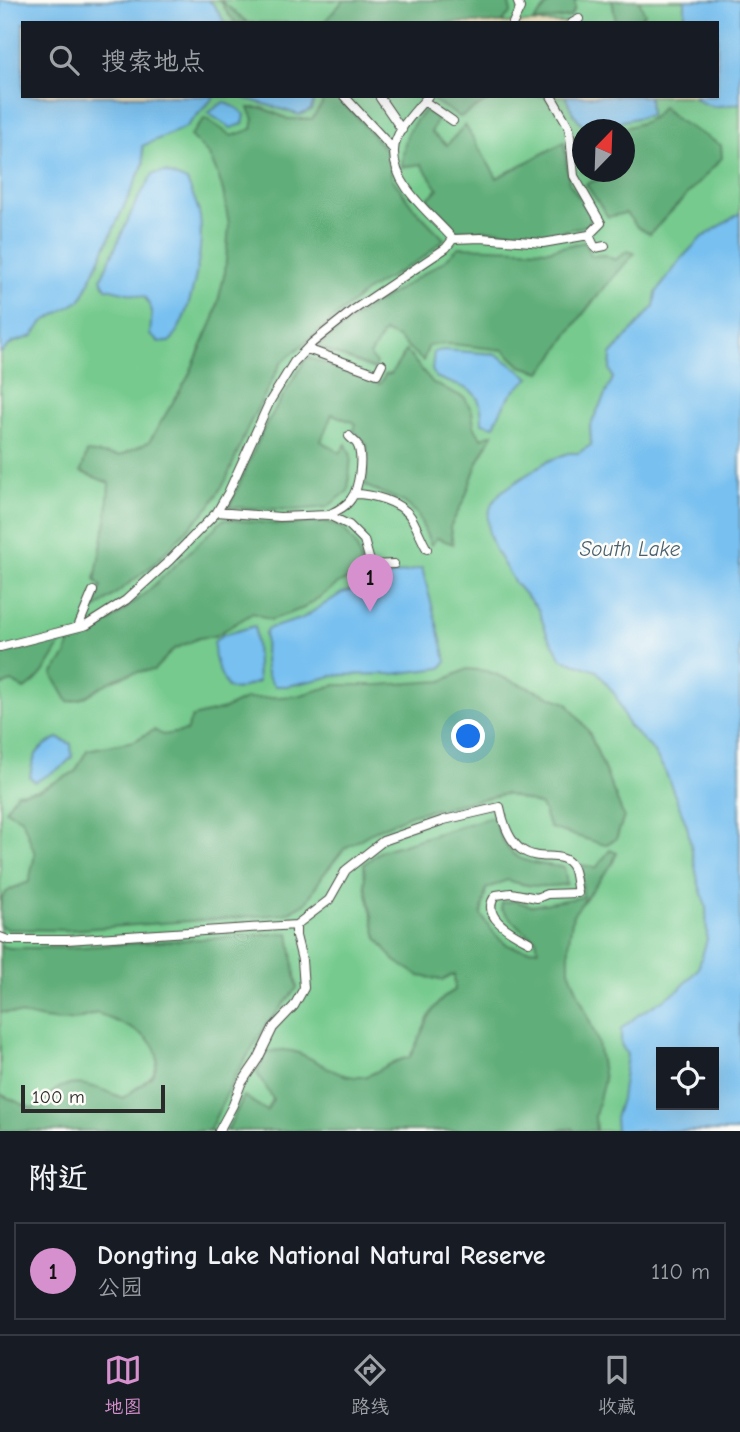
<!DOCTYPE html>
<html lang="zh">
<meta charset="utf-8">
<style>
:root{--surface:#171b24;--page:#242831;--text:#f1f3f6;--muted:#9ea1a6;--line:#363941;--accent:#d690ce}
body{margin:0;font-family:"Comic Neue","LXGW WenKai TC",sans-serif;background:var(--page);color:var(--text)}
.controls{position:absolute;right:21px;bottom:21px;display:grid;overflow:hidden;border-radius:0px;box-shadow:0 7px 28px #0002}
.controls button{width:63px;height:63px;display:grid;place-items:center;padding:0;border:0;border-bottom:2px solid var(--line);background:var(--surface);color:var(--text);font:35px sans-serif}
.compass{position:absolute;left:572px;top:119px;width:63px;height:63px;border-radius:50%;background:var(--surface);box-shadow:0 7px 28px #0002;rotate:23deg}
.scale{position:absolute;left:21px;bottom:18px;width:144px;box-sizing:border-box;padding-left:7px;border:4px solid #2b2b2b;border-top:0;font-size:19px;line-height:24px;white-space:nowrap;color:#2b2b2b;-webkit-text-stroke:5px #fdfcf7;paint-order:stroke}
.you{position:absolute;left:469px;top:737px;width:24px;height:24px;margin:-18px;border:5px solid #fff;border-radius:50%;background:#1a73e8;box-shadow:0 0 0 10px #1a73e833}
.badge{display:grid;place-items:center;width:46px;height:46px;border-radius:50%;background:var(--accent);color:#111;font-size:23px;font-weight:700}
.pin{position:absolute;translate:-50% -58px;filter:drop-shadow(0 2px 4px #0008)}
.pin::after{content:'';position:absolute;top:37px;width:24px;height:21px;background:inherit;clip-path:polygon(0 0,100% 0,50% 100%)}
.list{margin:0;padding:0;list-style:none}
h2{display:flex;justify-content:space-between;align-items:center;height:91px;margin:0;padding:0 28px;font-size:30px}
h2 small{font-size:23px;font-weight:400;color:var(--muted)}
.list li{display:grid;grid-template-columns:46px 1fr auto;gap:21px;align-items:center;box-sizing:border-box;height:98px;margin:0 14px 14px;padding:0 14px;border:2px solid var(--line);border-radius:0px}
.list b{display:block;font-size:26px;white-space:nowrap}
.list p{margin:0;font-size:23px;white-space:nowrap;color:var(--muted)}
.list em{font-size:23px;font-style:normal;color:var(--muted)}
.icon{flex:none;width:38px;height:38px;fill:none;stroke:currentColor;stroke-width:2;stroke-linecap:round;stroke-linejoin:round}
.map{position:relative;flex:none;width:740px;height:1131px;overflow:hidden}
.search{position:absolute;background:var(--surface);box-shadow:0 7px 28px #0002;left:21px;right:21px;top:21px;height:77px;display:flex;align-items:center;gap:18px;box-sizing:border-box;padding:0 24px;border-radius:0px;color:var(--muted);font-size:26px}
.sheet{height:203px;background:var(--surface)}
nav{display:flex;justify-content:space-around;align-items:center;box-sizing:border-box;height:98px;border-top:2px solid var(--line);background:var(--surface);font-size:19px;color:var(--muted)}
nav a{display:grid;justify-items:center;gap:4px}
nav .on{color:var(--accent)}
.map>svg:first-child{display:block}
</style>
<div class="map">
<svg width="740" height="1131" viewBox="0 0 740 1131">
<rect width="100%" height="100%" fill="#fdfcf7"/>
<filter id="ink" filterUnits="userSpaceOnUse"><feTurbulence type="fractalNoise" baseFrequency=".0143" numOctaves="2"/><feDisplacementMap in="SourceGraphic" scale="14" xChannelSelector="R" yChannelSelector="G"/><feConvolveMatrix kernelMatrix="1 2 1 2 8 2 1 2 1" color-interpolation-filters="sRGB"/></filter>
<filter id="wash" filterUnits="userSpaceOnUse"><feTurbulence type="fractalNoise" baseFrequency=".00686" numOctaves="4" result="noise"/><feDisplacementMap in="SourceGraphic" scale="28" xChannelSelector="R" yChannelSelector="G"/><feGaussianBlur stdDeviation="1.57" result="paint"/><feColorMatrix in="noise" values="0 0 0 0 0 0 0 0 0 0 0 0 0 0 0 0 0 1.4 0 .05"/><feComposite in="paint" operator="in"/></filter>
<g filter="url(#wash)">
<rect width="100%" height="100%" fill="#eadfbc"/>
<!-- green -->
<path fill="#76ca8e" stroke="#507a5c" stroke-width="2" fill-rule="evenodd" d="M0,0h740v1131h-740zM23,23h694v73h-694zM582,130h42v42h-42zM661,1052h53v53h-53z"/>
<!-- forest -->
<path fill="#60ae79" stroke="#466c52" stroke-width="2" d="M220,0l28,23h-12l-8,-9z
M344,0h164l3,12 -10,11h-178z
M545,0h30v9l-5,8 -37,5 16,-19z
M612,0h27l6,14 -6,6 -23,3z
M335,96l21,20 31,35 5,27 21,29 31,32 -20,18 -59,35 -84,71 -33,64 -22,53 -16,26 -57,59 -60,46 8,-25 -6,-6 12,-65 2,-32 -28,-11 6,-20 32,4 30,-14 39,-65 26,-59 11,-46 4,-47 -6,-34 -5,-16 -9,-20 -19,-19 15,-18 27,18 20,-7 2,-10 -5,-11h14l25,11h24l10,-15v-7z
M435,96h61l-36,21 -29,-18z
M662,106l15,14 44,25 1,13 -72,76 -13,-7 -11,-14 -18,4 -22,-33 18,-7 -1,-5h21v-42l-4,-1c18,-5 33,-6 42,-23z
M425,110l13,9 -7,13 16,13 18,-20 32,53 67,-36 5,41 23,33 -4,9 -36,9 -64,-4 -34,1 -27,-32 11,-10 -17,-25 -19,3c2,-29 4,-36 23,-57z
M585,242l6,14 14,-1 10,5 12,-9 8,2c-23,25 -46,52 -66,80 -9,14 -17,27 -28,39l-20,-6 -17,-16 -53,-6 -22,1 -6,16 -25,-23 -14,-6 -14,24 6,8 -2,5 -57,-22 44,-34 83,-52 15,-14 89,3z
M406,351l27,32 32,15 7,13 2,15 7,12 12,-4 -16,30 -12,34 -15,29 3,17 -16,-6 -6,7 -14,-32 -13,-11 -38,-16 1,-41 -13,-14 1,-8 -23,-9 -11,27 19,12 6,-9 5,12 -3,35 -21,16 -30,3 -68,-3 35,-79 43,-71 73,27 5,-9 6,-1z
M224,519l60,6 43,-3 17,7 13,18 6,24 -25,13 -34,24 -33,12 -18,-7 -38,23 -16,2 -25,11 -20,21c-18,1 -35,6 -50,15 -13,8 -20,15 -36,17l-16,-28 14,-19 4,-14 41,-20 38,-31z
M65,638c-12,17 -22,42 -41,51l-12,-7 -12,4v-32z
M467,669l20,2 80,32 22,29 35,85 -8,22 -11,6 -55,-17 -9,-23 -36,-11 -92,20 -37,16 -32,19 -21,26 -17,28 -21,11 -217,16 -61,-1 -7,-4c0,-34 0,-32 29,-43l6,-28 -13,-35 -17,-9 12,-17 22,-3 36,-18 12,-22 47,-9 20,-11 9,5 23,-4 6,-14 32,-8 21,-10 52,-3 39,-11h43l63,-4z
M494,816c10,45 29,47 70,51l3,17c-22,4 -39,3 -60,-4l-21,9 -5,26c17,24 24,37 57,34l-2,-10 -15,-10 -20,-20 1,-6 12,-2 18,5 51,-9 -2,-32 15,3 14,-18 7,3 -5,11 -39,51 -4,25v30l29,72 6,38 -9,36 1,15h-22l-1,-3 -24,3h-322l17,-35 23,15 6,-12 -16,-26 8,-20c38,-14 57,23 93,24 16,1 32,-18 51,-19 16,-26 17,-52 46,-68l-1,-16 -11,6 -23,-4 -25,-15 -18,-23 -12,-53 -1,-21 17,-13z
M289,933l8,55 -29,35 -33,53 -26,55h-209v-37l33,15c9,-6 17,-16 26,-21 23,-10 43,2 64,10 7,-6 27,-18 30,-24 20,-36 -33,-50 -56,-61 -43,17 -56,1 -97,-1v-66l10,2h58z"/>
<!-- water -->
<path fill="#77c0f0" stroke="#51768e" stroke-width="2" fill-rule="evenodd" d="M0,0h208l6,5 11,18h-202v73h192l-29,31 -44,19 2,17 -63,137 -38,22 -10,14 -21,7 -12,11z
M685,0h55v103c-20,4 -31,7 -48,-7h25v-73h-32z
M238,96h77l-4,14 -11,5z
M565,96h84l1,19 -64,14 -13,-16z
M224,102l13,6 8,7 -2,9 -12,4 -23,-15z
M165,172l22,9c5,12 11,24 13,36 4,34 -9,99 -30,125h-11l-9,-7 2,-24 -7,-14 -39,-9 -5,-9 35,-77 17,-28z
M740,213v918h-124l-1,-13 6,-19 6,-44 -6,-11v-15l17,-14 41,-25 19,-21 9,-30 -1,-32 -8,-26 -11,-55 -22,-55 -14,-23 -23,-23 -12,-29 -19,-25 -35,-12 -15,-25 -9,-25 -23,-26 -20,-33 -6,-16 -1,-17 4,-14 9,-11 45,-30 22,-9h10l13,-8 -1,-19 23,-48 -3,-9 1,-14 43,-49 2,-13 26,-35 18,-19zM661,1052h53v53h-53z
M443,350l53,4 34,24c-19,12 -28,28 -36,48l-12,-3c1,-38 -18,-33 -46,-46l-4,-7 2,-18z
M422,568l22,83 2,11 -5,6 -48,6 -55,1 -50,11h-13c-15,-14 -8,-34 -10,-53l2,-4 34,-10 41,-26 18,-5 13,-8z
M255,626l3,56 -22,8 -8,-2c-9,-16 -15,-28 -14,-46l8,-7z
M58,738l13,6 1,13 -10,10 -27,15 -5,-5c3,-22 7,-30 28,-39z"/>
</g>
<g filter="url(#ink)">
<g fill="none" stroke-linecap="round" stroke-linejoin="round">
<defs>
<path id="street" d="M513,23l7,-15 -3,-8
M572,23l7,-4
M344,96l49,53
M551,96l18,31 5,49 27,47 -12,12
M380,98l22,32
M424,101l29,20
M453,239l28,-1 62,5 46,-8 6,13 10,-2
M307,349l70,25 5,-10
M354,494c17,0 46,7 57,23 6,10 10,22 16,32
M217,512l63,5 48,-2 21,10 15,15 7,25 23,-1
M328,515c8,-4 18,-8 23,-16 8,-10 13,-43 6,-55 -2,-3 -6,-5 -8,-8
M78,627l15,-36
M0,647l87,-22 39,-25 44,-40 47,-48 11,-19 42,-92 24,-39 18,-19 40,-32 94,-63 7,-9c-21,-25 -60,-52 -59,-88 0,-20 22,-40 34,-55
M0,937l8,3h59l229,-15
M219,1131l14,-26 8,-21 17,-25 15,-31 21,-22 10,-18 -2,-28 -6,-24v-11l33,-25 17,-30 37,-29 61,-21 56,-13c15,75 58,35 72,59 4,6 4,19 6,27l-31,1 -10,4 -26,-5 -15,2c-18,22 18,39 33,47"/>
</defs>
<!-- street casing -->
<use href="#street" stroke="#484641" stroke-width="10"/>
<!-- street -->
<use href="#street" stroke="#fff" stroke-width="8"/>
</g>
</g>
<g text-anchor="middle" stroke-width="5" stroke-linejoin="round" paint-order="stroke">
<!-- water labels -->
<g font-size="21" font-style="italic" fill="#465f70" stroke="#fdfcf7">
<text x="630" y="556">South Lake</text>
</g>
</g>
</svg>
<div class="controls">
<button><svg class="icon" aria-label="locate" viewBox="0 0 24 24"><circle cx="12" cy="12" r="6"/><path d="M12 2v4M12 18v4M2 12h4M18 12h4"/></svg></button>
</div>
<svg class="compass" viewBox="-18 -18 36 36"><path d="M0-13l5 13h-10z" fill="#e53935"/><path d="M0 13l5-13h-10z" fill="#9ea1a6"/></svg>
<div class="scale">100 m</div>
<div class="you"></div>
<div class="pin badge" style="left:370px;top:612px">1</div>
<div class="search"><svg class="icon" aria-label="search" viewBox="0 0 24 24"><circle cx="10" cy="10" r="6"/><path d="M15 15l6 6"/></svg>搜索地点</div>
</div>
<section class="sheet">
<h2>附近<small></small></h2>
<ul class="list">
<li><span class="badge">1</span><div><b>Dongting Lake National Natural Reserve</b><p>公园</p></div><em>110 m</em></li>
</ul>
</section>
<nav>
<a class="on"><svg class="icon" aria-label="map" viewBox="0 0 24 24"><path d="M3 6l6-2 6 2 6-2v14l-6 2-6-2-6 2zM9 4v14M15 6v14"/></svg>地图</a>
<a><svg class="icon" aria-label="directions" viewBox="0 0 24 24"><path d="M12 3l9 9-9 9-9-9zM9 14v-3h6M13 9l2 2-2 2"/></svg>路线</a>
<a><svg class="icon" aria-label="saved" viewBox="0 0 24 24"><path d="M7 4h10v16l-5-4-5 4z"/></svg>收藏</a>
</nav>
